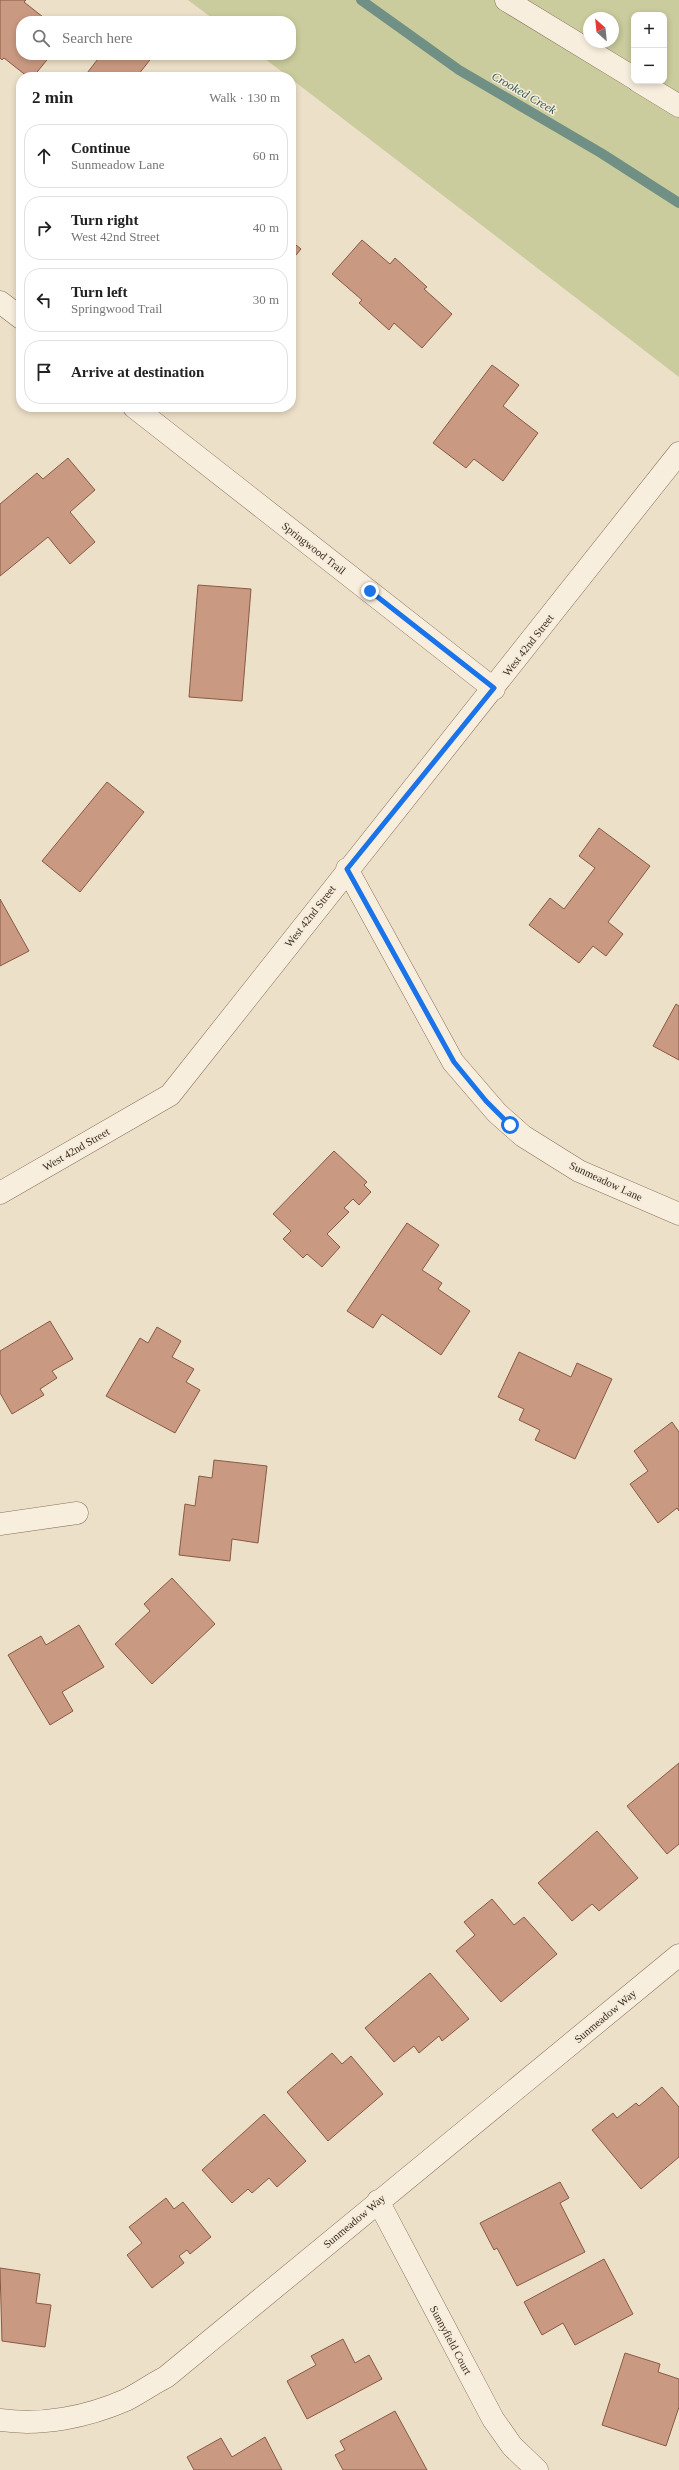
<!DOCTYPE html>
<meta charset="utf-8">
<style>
:root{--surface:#fff;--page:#f6f6f6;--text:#222;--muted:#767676;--line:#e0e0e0}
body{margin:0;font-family:Georgia,serif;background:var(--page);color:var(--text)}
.controls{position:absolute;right:12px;top:12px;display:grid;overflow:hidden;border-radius:8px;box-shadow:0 2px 6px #0003}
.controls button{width:36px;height:36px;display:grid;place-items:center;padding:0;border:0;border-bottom:1px solid var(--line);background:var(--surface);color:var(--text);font:20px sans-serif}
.compass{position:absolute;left:583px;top:12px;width:36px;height:36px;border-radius:50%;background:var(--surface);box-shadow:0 2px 6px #0003;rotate:333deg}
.stop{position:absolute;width:12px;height:12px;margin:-9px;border:3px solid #1a73e8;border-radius:50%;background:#fff}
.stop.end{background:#1a73e8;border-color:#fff;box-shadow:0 1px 4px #0008}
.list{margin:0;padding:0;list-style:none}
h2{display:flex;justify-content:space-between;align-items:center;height:52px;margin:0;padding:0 16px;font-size:17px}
h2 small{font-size:13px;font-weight:400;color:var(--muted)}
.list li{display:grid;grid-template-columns:26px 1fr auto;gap:12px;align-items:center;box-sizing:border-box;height:64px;margin:0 8px 8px;padding:0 8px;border:1px solid var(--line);border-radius:16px}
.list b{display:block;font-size:15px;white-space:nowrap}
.list p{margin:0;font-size:13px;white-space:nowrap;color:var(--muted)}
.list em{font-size:13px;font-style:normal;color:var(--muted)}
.icon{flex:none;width:22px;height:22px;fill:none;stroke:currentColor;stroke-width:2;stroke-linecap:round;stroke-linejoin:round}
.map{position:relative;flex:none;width:679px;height:2470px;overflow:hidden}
.search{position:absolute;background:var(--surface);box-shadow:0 2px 6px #0003;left:16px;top:16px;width:280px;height:44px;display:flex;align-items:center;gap:10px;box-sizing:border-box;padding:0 14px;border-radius:16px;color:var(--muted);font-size:15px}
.panel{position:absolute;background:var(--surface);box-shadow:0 2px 6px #0003;left:16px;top:72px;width:280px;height:340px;border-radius:16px}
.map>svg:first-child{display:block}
</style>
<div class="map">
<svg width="679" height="2470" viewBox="0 0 679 2470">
<rect width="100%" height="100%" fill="#ede0c9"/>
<!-- green -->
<path fill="#cacc9d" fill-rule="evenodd" d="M188,0h491v377l-419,-322h31v-34h-75zM634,15h30v66h-30zM589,18h24v24h-24z"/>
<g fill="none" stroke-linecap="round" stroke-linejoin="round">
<!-- stream -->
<path stroke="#709086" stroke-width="10" d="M361,0l98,70 142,83 78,50"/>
</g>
<!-- building -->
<path fill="#ca9981" stroke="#885a45" d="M0,0h26l-2,2 24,19h-27v34h30l-18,22h-5l-24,-19 -2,2 -2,-2z
M101,55h50l2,1 -15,19 3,2h-57z
M362,240l28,24 5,-6 32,29 -3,2 28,25 -30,34 -28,-25 -5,7 -30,-27 3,-3 -30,-26z
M291,241l10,8 -10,12z
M492,365l27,20 -16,21 35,27 -35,48 -29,-22 -8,9 -33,-25z
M68,458l27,32 -25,22 25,30 -25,22 -22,-27 -48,39v-72l37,-31 6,6z
M198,585l53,4 -9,112 -53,-4z
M107,782l37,30 -64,80 -38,-31z
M599,828l51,38 -42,56 15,12 -17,22 -13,-10 -14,17 -50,-38 21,-27 14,11 31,-41 -16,-12z
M0,899l29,52 -29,15z
M676,1004l3,2v54l-26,-14z
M334,1151l33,31 -3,3 7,7 -12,13 -6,-6 -9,9 5,4 -22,22 13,13 -18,20 -15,-13 -4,4 -20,-19 8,-8 -18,-17z
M407,1223l32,22 -17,25 20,13 -4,6 32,22 -29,44 -59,-41 -9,14 -26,-17z
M50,1321l23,38 -21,12 5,7 -17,11 4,6 -32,19 -12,-21v-42z
M157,1327l24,14 -9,16 22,12 -8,13 14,8 -25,43 -69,-37 34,-58 8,5z
M519,1352l52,25 6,-14 35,16 -37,80 -40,-19 5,-10 -21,-10 5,-11 -26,-12z
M672,1422l7,10v79l-2,-3 -19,15 -28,-39 18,-13 -14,-20z
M214,1460l53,6 -9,77 -26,-4 -2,22 -51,-6 6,-51 10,2 4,-30 13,2z
M172,1578l43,46 -63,60 -37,-40 35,-33 -6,-7z
M79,1625l25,42 -42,25 11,19 -23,14 -42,-70 33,-19 5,9z
M679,1763v81l-12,10 -40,-48z
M597,1831l41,47 -39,33 -7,-7 -20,17 -34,-38z
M492,1899l22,26 10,-8 33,37 -56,48 -45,-51 19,-16 -11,-13z
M430,1973l39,46 -27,22 -3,-5 -20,17 -5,-7 -20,16 -29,-34z
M332,2053l10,11 9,-8 32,38 -55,47 -41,-49z
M662,2087l17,20v50l-38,32 -49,-59 21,-17 4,5 19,-15 3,3z
M264,2114l42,47 -29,26 -8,-9 -17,15 -4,-4 -16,14 -30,-33z
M560,2182l9,16 -9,5 25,49 -68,34 -20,-38 -3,2 -14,-27z
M166,2198l8,11 9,-7 28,35 -21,17 -3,-4 -8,6 5,7 -32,25 -25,-33 15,-12 -13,-16z
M604,2259l29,55 -58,31 -12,-22 -21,12 -18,-33z
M0,2268l40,6 -4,29 15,2 -6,42 -43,-6z
M343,2339l12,24 14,-8 13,24 -75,40 -20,-38 29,-16 -5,-9z
M625,2353l35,11 -2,8 21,7v28l-13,39 -64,-21z
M395,2411l32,59h-84l-8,-15 10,-5 -5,-9z
M265,2437l17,33h-88l-7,-13 34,-19 11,19z"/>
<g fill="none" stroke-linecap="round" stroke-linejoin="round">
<defs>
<path id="street" d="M506,0l128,78
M638,81l41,25
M0,302l21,16
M134,407l360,282
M347,869l106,193 44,51 26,23 56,35 100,43
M0,1193l170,-98 509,-642
M0,1524l77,-11
M378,2201l115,218 19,27 25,24
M0,2420c42,6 87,-3 126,-20 14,-7 26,-16 40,-23l513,-422"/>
</defs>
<!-- street casing -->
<use href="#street" stroke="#8a725e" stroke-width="23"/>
<!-- street -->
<use href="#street" stroke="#f8eedd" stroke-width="22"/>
</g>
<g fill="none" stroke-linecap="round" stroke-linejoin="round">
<!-- route -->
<path stroke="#1a73e8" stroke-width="5" d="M370,591l124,97 -147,181 107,193 32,39 24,24"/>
</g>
<g text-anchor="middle" stroke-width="3" stroke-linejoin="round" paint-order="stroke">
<!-- street labels -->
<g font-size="11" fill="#3b2b21" stroke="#f5ebd9">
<text transform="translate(314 548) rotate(38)" y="4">Springwood Trail</text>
<text transform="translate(528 645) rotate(-52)" y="4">West 42nd Street</text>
<text transform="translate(310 916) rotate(-52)" y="4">West 42nd Street</text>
<text transform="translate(76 1149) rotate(-30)" y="4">West 42nd Street</text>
<text transform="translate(606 1181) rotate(25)" y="4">Sunmeadow Lane</text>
<text transform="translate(605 2016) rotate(-40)" y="4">Sunmeadow Way</text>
<text transform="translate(354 2221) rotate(-40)" y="4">Sunmeadow Way</text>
<text transform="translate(451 2340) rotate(62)" y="4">Sunnyfield Court</text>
</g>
<!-- water labels -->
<g font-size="12" font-style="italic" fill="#315a54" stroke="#f5ebd9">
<text transform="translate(524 93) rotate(30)" y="4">Crooked Creek</text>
</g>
</g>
</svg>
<div class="controls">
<button>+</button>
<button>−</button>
</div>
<svg class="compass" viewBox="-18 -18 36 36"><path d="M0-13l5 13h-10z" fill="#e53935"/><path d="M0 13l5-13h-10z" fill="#767676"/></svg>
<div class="stop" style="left:510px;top:1125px"></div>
<div class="stop end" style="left:370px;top:591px"></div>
<div class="search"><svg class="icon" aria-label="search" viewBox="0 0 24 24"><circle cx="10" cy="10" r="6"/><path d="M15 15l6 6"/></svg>Search here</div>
<section class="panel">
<h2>2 min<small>Walk · 130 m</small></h2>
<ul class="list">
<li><svg class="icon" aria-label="ahead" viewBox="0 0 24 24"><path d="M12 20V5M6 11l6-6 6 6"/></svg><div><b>Continue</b><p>Sunmeadow Lane</p></div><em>60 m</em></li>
<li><svg class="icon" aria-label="right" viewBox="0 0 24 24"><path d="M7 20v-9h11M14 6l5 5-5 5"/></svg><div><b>Turn right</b><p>West 42nd Street</p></div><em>40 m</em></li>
<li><svg class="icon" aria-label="left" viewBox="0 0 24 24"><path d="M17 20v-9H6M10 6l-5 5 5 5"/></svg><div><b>Turn left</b><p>Springwood Trail</p></div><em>30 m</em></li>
<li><svg class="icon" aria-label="arrive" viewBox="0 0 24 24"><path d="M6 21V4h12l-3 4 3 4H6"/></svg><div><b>Arrive at destination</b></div></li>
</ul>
</section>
</div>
